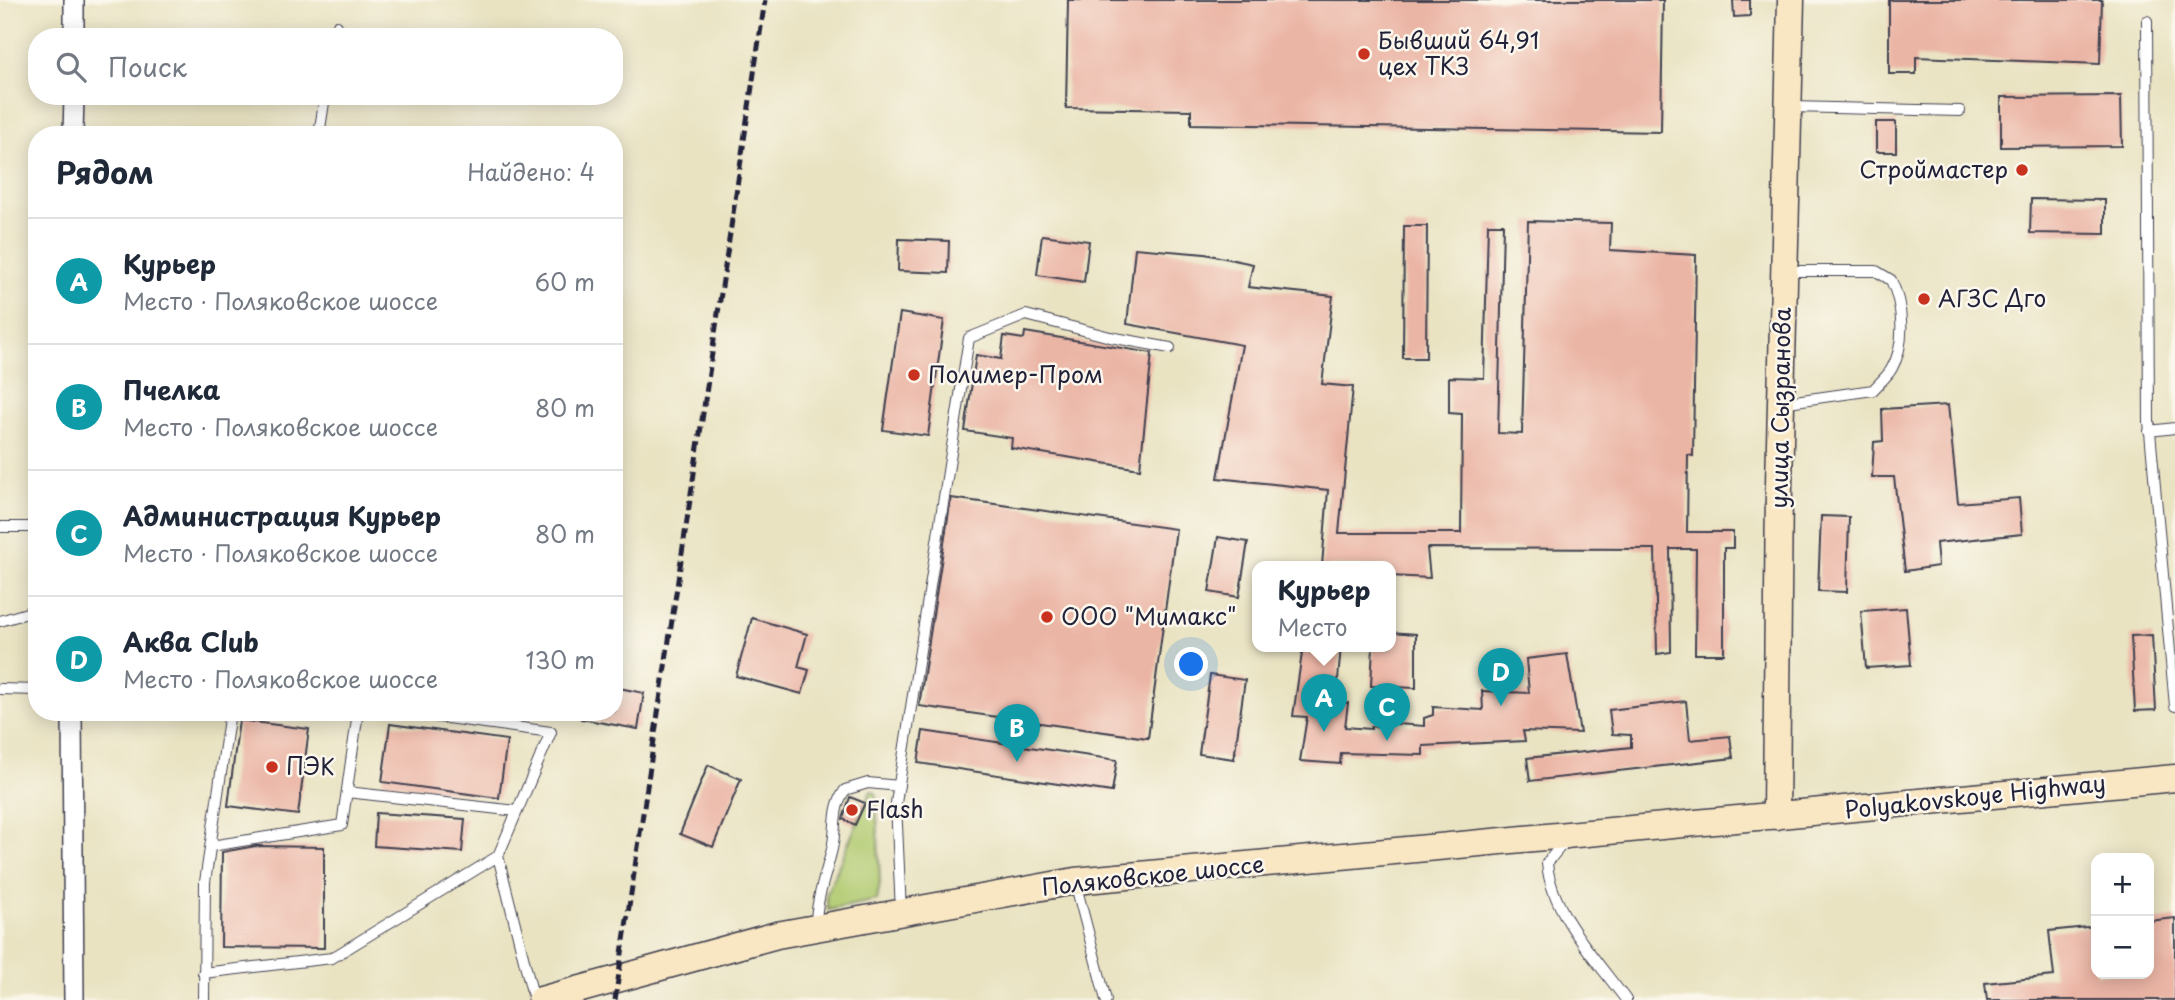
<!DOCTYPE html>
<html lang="ru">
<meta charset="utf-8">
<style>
:root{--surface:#fff;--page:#f2f2f3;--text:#1f2937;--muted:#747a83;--line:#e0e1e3;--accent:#0b8043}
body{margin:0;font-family:"Playpen Sans",sans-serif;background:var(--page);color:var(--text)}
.controls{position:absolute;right:21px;bottom:21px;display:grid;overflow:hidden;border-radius:14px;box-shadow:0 4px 18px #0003}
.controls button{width:63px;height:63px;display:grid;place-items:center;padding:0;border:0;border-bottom:2px solid var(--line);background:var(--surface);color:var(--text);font:35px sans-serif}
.you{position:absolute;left:1192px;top:665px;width:24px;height:24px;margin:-18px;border:5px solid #fff;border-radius:50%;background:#1a73e8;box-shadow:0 0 0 10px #1a73e833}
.badge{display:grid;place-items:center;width:46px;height:46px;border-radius:50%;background:var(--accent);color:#fff;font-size:23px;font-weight:700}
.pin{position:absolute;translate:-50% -58px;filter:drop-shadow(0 2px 4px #0008)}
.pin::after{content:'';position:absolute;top:37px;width:24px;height:21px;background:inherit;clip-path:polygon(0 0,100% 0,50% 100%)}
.popup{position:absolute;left:1252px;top:561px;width:144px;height:91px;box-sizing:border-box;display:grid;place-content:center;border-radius:14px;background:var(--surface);filter:drop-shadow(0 2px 5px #0005);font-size:23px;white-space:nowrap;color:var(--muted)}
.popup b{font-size:26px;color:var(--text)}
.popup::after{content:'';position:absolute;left:50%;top:100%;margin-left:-14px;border:14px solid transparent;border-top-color:var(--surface)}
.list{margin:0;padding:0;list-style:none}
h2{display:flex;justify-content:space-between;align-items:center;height:91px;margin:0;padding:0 28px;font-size:30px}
h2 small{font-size:23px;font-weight:400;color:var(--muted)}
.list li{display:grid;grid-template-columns:46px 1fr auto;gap:21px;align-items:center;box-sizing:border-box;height:126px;padding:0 28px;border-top:2px solid var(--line)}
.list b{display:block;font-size:26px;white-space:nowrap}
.list p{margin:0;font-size:23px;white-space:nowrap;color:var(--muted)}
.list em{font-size:23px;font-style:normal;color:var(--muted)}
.icon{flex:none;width:38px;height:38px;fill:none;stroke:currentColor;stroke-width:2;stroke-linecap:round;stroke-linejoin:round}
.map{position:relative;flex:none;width:2175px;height:1000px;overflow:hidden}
.search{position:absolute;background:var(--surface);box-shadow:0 4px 18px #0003;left:28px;top:28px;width:595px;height:77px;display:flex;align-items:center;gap:18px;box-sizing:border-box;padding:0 24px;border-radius:28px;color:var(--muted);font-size:26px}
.panel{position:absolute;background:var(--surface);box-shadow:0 4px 18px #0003;left:28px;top:126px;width:595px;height:595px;border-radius:28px}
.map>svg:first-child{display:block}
</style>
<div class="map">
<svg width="2175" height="1000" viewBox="0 0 2175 1000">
<rect width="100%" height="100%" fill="#fbf7ec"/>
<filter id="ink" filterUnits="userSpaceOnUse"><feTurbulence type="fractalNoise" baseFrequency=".0143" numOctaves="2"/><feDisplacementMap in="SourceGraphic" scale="14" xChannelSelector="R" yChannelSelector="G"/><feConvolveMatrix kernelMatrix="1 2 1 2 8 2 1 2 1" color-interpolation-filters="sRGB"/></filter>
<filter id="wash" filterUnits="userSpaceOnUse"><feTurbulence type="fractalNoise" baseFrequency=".00686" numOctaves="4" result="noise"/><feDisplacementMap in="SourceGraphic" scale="28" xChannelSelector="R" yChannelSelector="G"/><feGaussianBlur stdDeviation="1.57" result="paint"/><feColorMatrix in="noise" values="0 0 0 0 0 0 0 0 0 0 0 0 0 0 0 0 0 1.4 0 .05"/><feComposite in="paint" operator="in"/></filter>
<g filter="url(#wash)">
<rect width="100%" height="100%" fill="#e9e3c2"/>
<!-- green -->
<path fill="#b1ca6f" stroke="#6a7655" stroke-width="2" d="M871,791l5,2 4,90 -3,17 -49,10 -2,-15z"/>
<g id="blocks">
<!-- building -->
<path fill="#ebb5a5" d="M1068,0h595l-2,132 -470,-8v-14l-125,-2z
M1733,0h17v16l-16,1z
M1889,0h213l-2,64 -184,-7v17h-27z
M2121,96l1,50 -121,1v-50z
M1876,122h20v30h-20z
M2031,199l74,1v34l-75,-1z
M1528,221l83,2 -1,27 86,5 -3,201 -5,-1 -1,77h46v16h-9v106h-29l1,-105h-26l1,103 -14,2 -2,-105 -228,-1 3,30 -40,-2v-10h-68l6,-76 -110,-12 24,-133 -115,-21 8,-76 70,6 48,10 -5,23 85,9 -11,88 31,3 -14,146h122l1,-119 -13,-1v-36l35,1 4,-154h15l-5,209 24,1z
M1404,226h23l-1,132h-23z
M1042,235l47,6 -5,41 -47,-7z
M899,239l50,2 -1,32 -50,-2z
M900,313l44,7 -16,116 -45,-6z
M1025,332l127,21 -12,116 -129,-21 1,-10 -47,-7 11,-76 25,4 3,-23 20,3z
M1948,405l10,98 61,-5 3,36 -86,9 2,23 -33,5 -11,-94h-22l2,-35 9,-1 -1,-32z
M951,498l225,31 -28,209 -229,-32z
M1821,516l28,1 -2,75 -29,-1z
M1218,537l30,5 -9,55 -30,-5z
M1906,608l5,57 -45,3 -5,-57z
M752,618l55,16 -9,33 11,3 -7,24 -66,-18z
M1390,632l26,2v54l-45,-2 2,-40h17z
M2152,635l4,75 -21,1 -4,-75z
M1303,646h38l-5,56 12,1 -3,24 26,2v-3l11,1 2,-4 40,3v-8l9,-3v-8l50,3 -1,-19 47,2 -3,-34 41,-5 13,79 -57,-2 2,10 -102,5v9l-82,-2 -1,11 -40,-3 7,-44 -14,-1z
M1210,675l35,5 -11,79 -35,-5z
M614,687l30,6 -6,36 -57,-10 1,-7h32z
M1686,701l4,39 40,-4 3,22 -203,23 -3,-23 104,-11v-12l-19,-1 -3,-24z
M239,720l70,9 -11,86 -70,-9z
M390,724l117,16 -8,58 -117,-16z
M923,731l194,29 -5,32 -194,-29z
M708,765l33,14 -28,68 -33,-13z
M850,797l15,6 -10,22 -12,-6z
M376,813l89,6 -3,33 -88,-6z
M256,846l68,1v101l-103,-1 1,-95z
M2175,918v82h-188l-2,-17 69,-7 -5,-45 47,-5v48h53v-53z"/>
</g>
</g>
<g filter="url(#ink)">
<use href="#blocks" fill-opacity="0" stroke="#403f4f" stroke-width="2"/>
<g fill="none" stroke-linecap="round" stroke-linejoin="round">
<defs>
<path id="lane" d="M2147,21l2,400 26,285
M335,37l2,-11
M1791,107l169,4
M319,135l6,-39
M1781,403l92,-13c6,-7 15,-14 19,-22 14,-25 11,-63 -1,-88l-15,-9h-91
M2149,431l26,-3
M0,527h37
M0,621l37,-11
M0,689l37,1
M402,712l149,20 -53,124 36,144
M347,792l170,19
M1569,842l-9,5 -13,16c4,50 50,97 79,137
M211,846l131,-21 16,-113
M1075,882l31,118
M901,912l-5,-109 73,-465 57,-23 84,22 60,11
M816,925c0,-27 10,-50 16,-76 5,-22 0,-41 13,-59l23,-7 31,3
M203,973l129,-15 166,-102
M204,1000l1,-118 25,-170"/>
<path id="street" d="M74,37v-37
M73,135l1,-39
M72,712l2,288"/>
<path id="secondary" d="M1776,816l3,-332 12,-484
M541,1000l236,-65 298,-54 1100,-103"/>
</defs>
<!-- lane casing -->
<use href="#lane" stroke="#403f4f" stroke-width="12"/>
<!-- street casing -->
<use href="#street" stroke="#403f4f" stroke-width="22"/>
<!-- secondary casing -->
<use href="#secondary" stroke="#403f4f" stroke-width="29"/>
<!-- lane -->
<use href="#lane" stroke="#fff" stroke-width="10"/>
<!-- street -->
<use href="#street" stroke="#fff" stroke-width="19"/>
<!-- secondary -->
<use href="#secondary" stroke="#f9e7c3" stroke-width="26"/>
<!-- rail -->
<path stroke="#22223b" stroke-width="5" stroke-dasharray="10 5" stroke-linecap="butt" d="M615,1000l150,-1000"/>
</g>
</g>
<!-- markers -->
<g fill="#c8321e" stroke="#fbf7ec" stroke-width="2.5">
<circle cx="1364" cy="54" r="7"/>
<circle cx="2022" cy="170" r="7"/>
<circle cx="1924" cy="299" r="7"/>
<circle cx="914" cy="375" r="7"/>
<circle cx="1047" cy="617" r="7"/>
<circle cx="272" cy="767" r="7"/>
<circle cx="852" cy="810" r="7"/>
</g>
<g text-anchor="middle" stroke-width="5" stroke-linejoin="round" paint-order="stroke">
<!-- poi labels -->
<g font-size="23" fill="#22223b" stroke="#fbf7ec" text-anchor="start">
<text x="1378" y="49">Бывший 64,91<tspan x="1378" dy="26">цех ТКЗ</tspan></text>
<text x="2008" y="178" text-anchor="end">Строймастер</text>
<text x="1938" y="307">АГЗС Дго</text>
<text x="928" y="383">Полимер-Пром</text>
<text x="1061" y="625">ООО "Мимакс"</text>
<text x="286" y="775">ПЭК</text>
<text x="866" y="818">Flash</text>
</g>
<!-- street labels -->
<g font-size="23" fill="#22223b" stroke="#fbf7ec">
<text transform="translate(1781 408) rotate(-89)" y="8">улица Сызранова</text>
<text transform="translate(1975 797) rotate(-6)" y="8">Polyakovskoye Highway</text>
<text transform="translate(1153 876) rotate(-6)" y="8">Поляковское шоссе</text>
</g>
</g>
</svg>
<div class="controls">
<button>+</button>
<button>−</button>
</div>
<div class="you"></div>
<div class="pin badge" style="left:1324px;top:732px;background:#0f9aa8">A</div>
<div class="popup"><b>Курьер</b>Место</div>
<div class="pin badge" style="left:1017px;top:762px;background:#0f9aa8">B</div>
<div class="pin badge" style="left:1387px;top:741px;background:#0f9aa8">C</div>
<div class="pin badge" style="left:1501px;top:706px;background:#0f9aa8">D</div>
<div class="search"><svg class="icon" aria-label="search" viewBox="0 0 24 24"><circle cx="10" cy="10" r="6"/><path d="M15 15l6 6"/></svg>Поиск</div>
<section class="panel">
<h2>Рядом<small>Найдено: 4</small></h2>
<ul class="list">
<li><span class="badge" style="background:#0f9aa8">A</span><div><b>Курьер</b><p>Место · Поляковское шоссе</p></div><em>60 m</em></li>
<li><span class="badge" style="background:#0f9aa8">B</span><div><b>Пчелка</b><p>Место · Поляковское шоссе</p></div><em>80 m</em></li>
<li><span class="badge" style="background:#0f9aa8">C</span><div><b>Администрация Курьер</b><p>Место · Поляковское шоссе</p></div><em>80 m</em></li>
<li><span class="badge" style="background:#0f9aa8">D</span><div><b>Аква Club</b><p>Место · Поляковское шоссе</p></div><em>130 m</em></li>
</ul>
</section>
</div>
